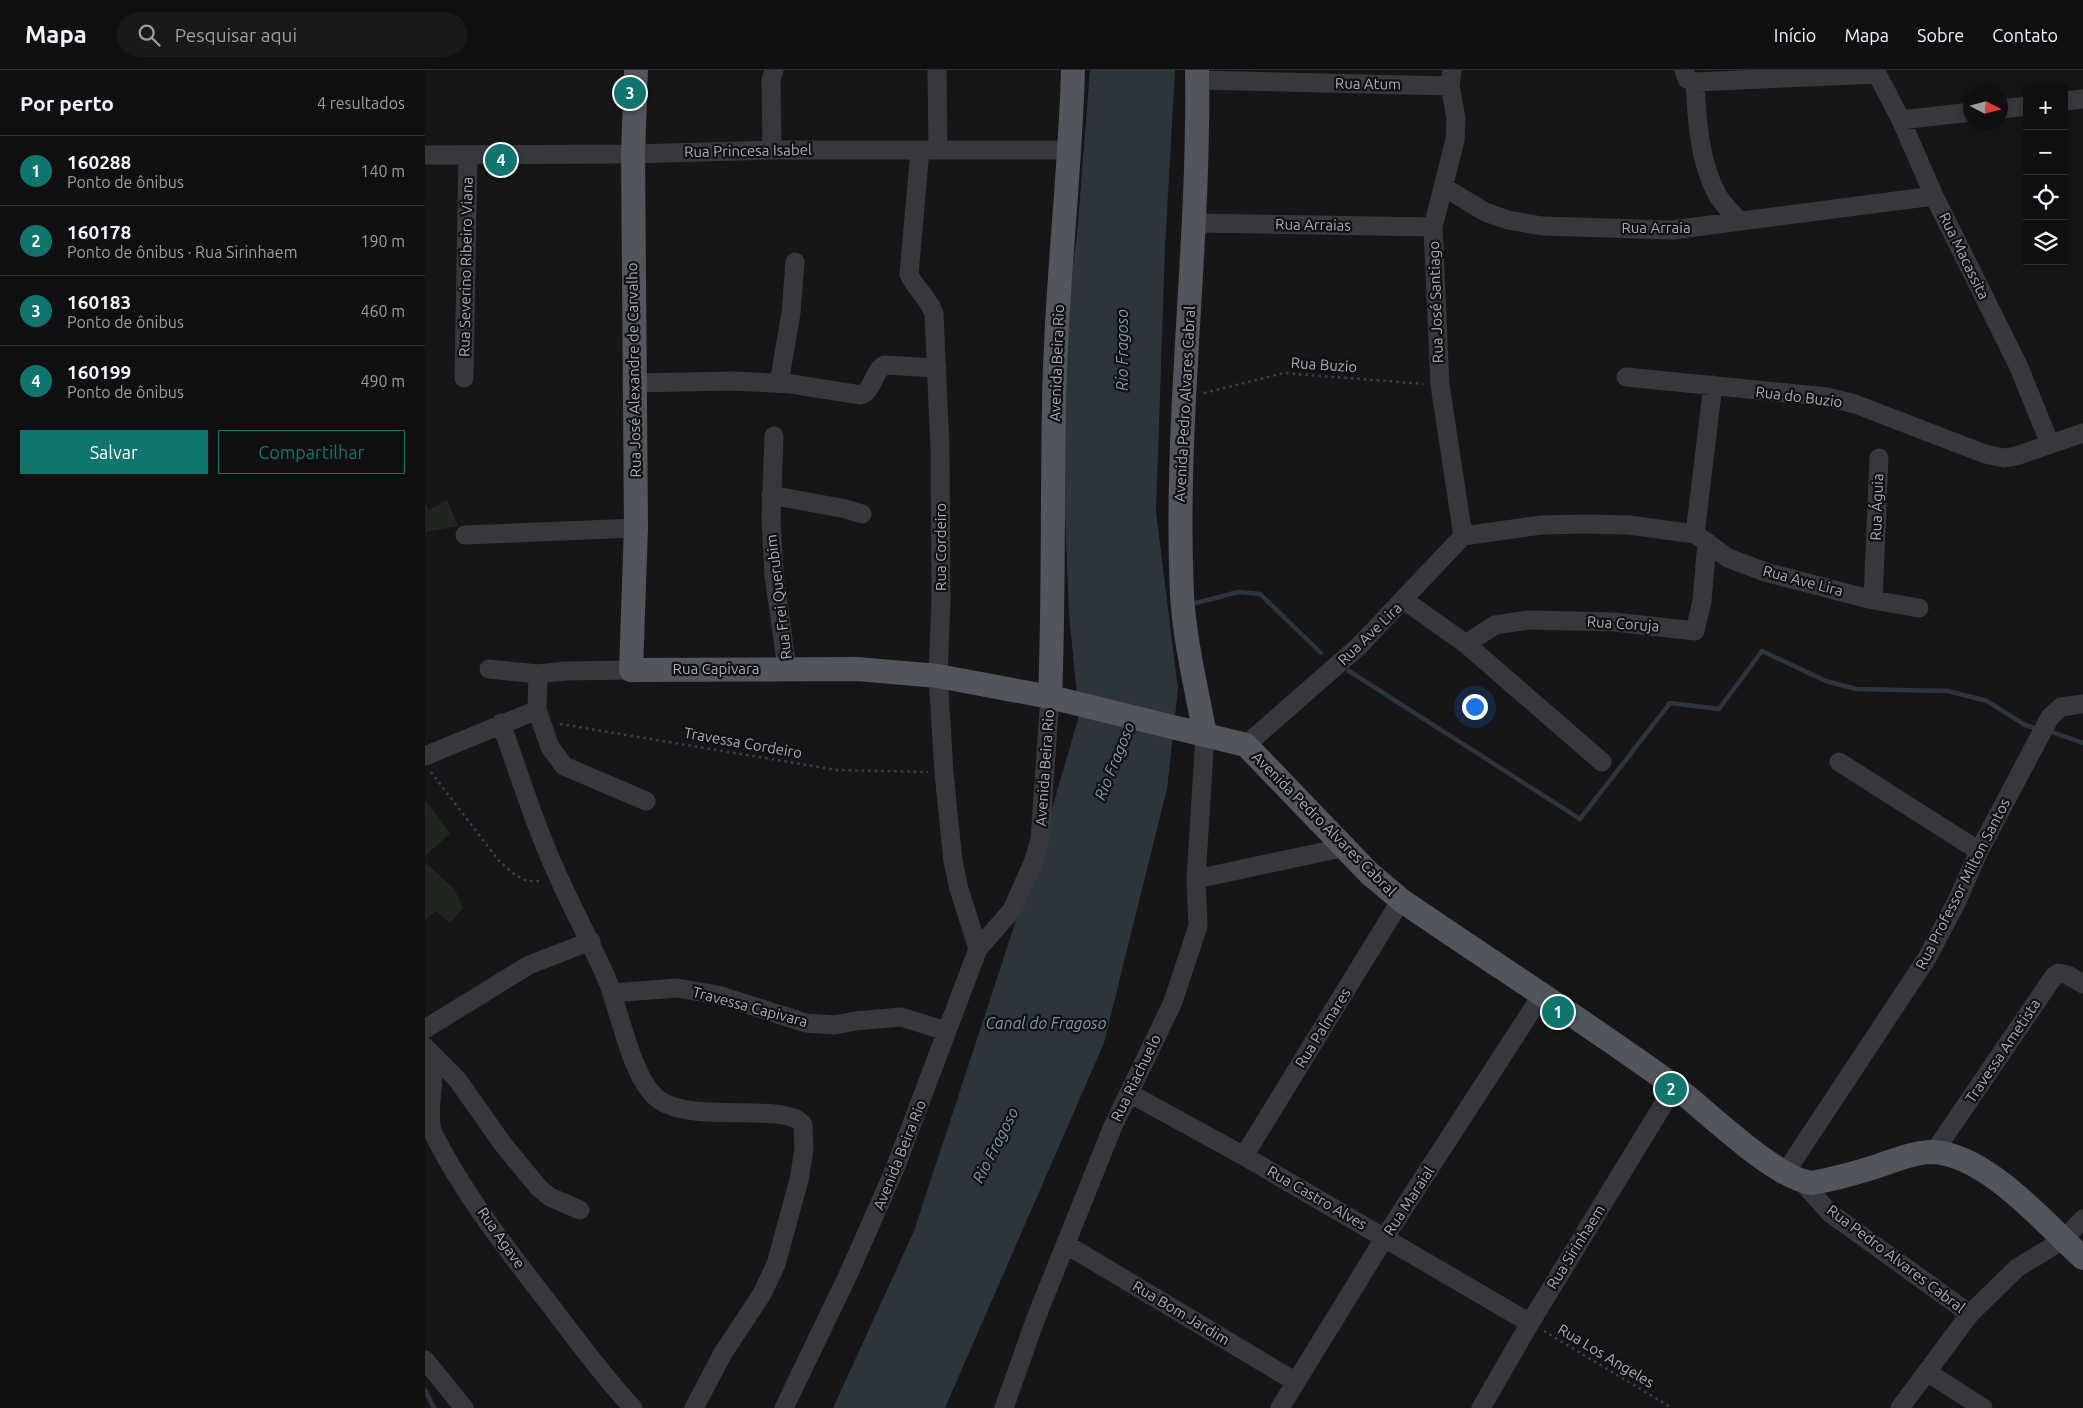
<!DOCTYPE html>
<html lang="pt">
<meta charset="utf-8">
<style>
:root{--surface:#101012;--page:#19191b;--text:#f1f3f6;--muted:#9c9d9f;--line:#303032;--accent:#0f766e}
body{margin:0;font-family:Ubuntu,sans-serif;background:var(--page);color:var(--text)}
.controls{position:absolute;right:15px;top:15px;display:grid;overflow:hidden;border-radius:0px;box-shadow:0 2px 8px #0003}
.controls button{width:45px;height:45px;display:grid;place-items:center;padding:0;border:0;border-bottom:1px solid var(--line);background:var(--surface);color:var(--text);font:25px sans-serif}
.compass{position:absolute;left:1538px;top:15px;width:45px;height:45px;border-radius:50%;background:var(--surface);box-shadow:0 2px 8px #0003;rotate:96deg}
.you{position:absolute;left:1049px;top:636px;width:18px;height:18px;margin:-12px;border:4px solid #fff;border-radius:50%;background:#1a73e8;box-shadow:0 0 0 8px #1a73e833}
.badge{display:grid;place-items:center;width:32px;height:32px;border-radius:50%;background:var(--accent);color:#fff;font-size:16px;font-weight:700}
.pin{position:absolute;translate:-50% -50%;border:2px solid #fff;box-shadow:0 1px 5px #0006}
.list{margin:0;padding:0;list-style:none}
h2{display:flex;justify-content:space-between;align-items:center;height:65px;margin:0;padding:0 20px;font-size:21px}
h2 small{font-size:16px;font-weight:400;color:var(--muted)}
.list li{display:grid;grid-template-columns:32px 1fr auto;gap:15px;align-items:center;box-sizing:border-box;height:70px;padding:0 20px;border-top:1px solid var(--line)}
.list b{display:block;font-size:19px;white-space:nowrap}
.list p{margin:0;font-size:16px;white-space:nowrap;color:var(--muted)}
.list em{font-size:16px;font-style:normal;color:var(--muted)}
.actions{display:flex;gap:10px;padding:15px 20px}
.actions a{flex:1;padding:11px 0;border:1px solid var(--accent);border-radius:0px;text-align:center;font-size:18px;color:var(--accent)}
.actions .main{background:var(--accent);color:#fff}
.icon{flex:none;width:28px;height:28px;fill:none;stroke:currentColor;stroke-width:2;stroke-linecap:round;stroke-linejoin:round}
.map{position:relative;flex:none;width:1658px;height:1338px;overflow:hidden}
header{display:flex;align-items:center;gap:30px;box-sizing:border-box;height:70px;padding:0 25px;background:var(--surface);border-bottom:1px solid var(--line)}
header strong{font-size:24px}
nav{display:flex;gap:28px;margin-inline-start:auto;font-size:18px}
.search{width:350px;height:45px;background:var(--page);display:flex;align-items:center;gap:12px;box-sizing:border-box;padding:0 18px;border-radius:28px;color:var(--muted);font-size:19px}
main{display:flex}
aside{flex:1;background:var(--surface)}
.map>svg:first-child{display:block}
</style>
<header>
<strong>Mapa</strong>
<div class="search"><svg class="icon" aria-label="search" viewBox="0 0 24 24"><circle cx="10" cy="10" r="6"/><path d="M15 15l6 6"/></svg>Pesquisar aqui</div>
<nav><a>Início</a><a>Mapa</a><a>Sobre</a><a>Contato</a></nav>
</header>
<main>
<aside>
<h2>Por perto<small>4 resultados</small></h2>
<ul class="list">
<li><span class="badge">1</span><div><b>160288</b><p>Ponto de ônibus</p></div><em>140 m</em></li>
<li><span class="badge">2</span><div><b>160178</b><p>Ponto de ônibus · Rua Sirinhaem</p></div><em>190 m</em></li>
<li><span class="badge">3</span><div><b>160183</b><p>Ponto de ônibus</p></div><em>460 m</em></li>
<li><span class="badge">4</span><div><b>160199</b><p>Ponto de ônibus</p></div><em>490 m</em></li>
</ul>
<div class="actions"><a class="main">Salvar</a><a>Compartilhar</a></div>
</aside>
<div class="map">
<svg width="1658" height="1338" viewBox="0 0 1658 1338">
<rect width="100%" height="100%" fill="#161618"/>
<!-- green -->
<path fill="#1e261f" d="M22,430l11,26 -33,6v-28l4,6z
M0,729l25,35 -25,22z
M0,792l30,28 8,18 -13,15 -14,-12 -11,9z"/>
<!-- water -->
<path fill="#2c353c" d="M665,0h85l-10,177 -9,265 22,177 -11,100 -63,254 -159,365h-112l81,-177 132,-402 33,-113 -10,-102 -10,-253 18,-126z"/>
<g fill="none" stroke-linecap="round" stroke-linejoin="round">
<!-- stream -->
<path stroke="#2c353c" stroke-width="4.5" d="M771,533l42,-11 22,2 61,59
M924,601l231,148 90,-116 49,6 43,-58 64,30 30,8 92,2 39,10 38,24 14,4
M1624,661l34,12
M0,1320l9,18"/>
<!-- path -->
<path stroke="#3d3f44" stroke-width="2.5" stroke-dasharray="2.5 4" stroke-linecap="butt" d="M779,323l80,-20 139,11
M135,654l277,46 91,2
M6,702l68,89 15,13 13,7h15
M1119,1261l128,77"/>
<!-- minor -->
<path stroke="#37383d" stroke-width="19" d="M512,0l1,79
M1027,0l-2,16 6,32 -1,22 -22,87 7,158 23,151
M1259,0l3,9 8,3 182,-8
M1450,0l26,50 33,76 84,169 32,79
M772,10l253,6
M1270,12c2,38 4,80 23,114 5,8 13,16 20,24
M1639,31l19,-2
M1576,39l26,-3
M1476,50l70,-8
M347,80l-1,-70 3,-10
M495,80l-11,124c6,15 20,23 25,40l6,134 1,153 -3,75 6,97 9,88 6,28 19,60
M0,85l208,-1 139,-4h298
M1019,117l41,25 23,8 34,6 130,4 262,-34
M769,153l239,4
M1201,307l201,20 28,7 130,50 19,4 12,-2 67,-23
M39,308l4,-223
M209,313l99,-2 58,3 70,11c13,-4 11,-24 24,-30l52,3
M354,313l12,-70 4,-51
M349,366l-3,83 3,56 13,93
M346,425l75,14 16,5
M1270,464l18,-149
M40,465l171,-7
M979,530l62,44 136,118
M1448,530l6,-142
M1041,574l29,-19 34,-5 86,2 80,9 7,-30 5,-59
M64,599l49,5
M112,640l13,37 14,19 82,35
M76,653c15,42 28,84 45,125 18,46 43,89 62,134 12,31 24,97 50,117 33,26 131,2 145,26l1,24 -5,31 -23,84 -14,30 -39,59 -29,55
M821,675l114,-100 103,-109 78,-11 44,-1 44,1 66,9 33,24 37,14 108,28 46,8
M0,686l112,-46 1,-36 27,-3 66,-1
M1414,692l140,89
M771,809l150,-32
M187,923l65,-5 41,7 88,28 29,2 20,-4 46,-4 45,14
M0,959l104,-64 62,-24
M0,977c17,30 0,51 7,84 30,61 74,117 115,170 28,36 55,74 86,107
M3,980l29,29 45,64 37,45 11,9 30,13
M704,1023l115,63 286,167
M1509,1082l120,-176 4,-3 10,2 15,9
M819,1086l157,-256
M1360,1103l142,-215 30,-57 22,-50 71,-134 11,-10 22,-3
M1377,1112l28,31 140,101
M642,1175l229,137
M0,1290l39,48
M1502,1302l56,36
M359,1338l65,-135 45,-102 84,-222 34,-39 21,-47 7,-23 10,-143
M579,1338l32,-90 77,-192 60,-124 25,-76 -2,-47 9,-144
M855,1338l105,-171 156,-241
M1056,1338l49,-85 144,-236
M1475,1338l70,-94 47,-46 46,-28 20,-21"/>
<!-- major -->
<path stroke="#53555c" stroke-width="24" d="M211,0l-3,84 3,374 -5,142 226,-1 81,7 112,21 196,48 123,128 32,27c90,62 185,122 273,186 32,24 101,93 138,97 22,-4 44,-10 66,-17 17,-6 37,-14 55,-14 55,3 112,72 150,106
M772,0c3,175 -23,349 -15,524 2,44 15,97 23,141
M625,627c4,-97 2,-194 4,-291 1,-112 16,-224 19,-336"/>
</g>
<g text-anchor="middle" stroke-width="4.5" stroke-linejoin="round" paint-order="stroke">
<!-- street labels -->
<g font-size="15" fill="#a8adb8" stroke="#111113">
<text transform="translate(943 14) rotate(1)" y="5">Rua Atum</text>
<text transform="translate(323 81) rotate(-1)" y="5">Rua Princesa Isabel</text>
<text transform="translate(888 155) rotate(1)" y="5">Rua Arraias</text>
<text x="1231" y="163">Rua Arraia</text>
<text transform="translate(1539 186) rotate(64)" y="5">Rua Macassita</text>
<text transform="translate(41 197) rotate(-89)" y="5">Rua Severino Ribeiro Viana</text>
<text transform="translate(1011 232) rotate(-92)" y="5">Rua José Santiago</text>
<text transform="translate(632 293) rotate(-88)" y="5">Avenida Beira Rio</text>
<text transform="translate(899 295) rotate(4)" y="5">Rua Buzio</text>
<text transform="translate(209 300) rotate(-91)" y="5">Rua José Alexandre de Carvalho</text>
<text transform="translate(1374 327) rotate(7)" y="5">Rua do Buzio</text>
<text transform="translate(760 334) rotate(-87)" y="5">Avenida Pedro Alvares Cabral</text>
<text transform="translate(1452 437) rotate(-88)" y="5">Rua Águia</text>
<text transform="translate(516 477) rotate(-90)" y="5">Rua Cordeiro</text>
<text transform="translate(1378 511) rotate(15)" y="5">Rua Ave Lira</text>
<text transform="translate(354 527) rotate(-97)" y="5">Rua Frei Querubim</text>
<text transform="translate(1198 554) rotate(4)" y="5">Rua Coruja</text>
<text transform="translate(945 564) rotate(-44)" y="5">Rua Ave Lira</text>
<text x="291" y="604">Rua Capivara</text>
<text transform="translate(318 673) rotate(10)" y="5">Travessa Cordeiro</text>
<text transform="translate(620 698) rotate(-86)" y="5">Avenida Beira Rio</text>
<text transform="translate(899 754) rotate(45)" y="5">Avenida Pedro Alvares Cabral</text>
<text transform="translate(1538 814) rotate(-63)" y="5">Rua Professor Milton Santos</text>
<text transform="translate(325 937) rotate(15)" y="5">Travessa Capivara</text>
<text transform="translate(898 958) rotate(-58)" y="5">Rua Palmares</text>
<text transform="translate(1578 981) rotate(-56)" y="5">Travessa Ametista</text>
<text transform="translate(711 1008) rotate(-64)" y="5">Rua Riachuelo</text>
<text transform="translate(475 1085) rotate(-68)" y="5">Avenida Beira Rio</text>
<text transform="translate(892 1128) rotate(30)" y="5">Rua Castro Alves</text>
<text transform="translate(984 1131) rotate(-57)" y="5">Rua Maraial</text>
<text transform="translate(76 1168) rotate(55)" y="5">Rua Agave</text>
<text transform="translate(1151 1177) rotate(-58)" y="5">Rua Sirinhaem</text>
<text transform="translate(1471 1189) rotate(37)" y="5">Rua Pedro Alvares Cabral</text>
<text transform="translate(756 1243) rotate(31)" y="5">Rua Bom Jardim</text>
<text transform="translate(1181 1286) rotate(31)" y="5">Rua Los Angeles</text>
</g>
<!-- water labels -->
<g font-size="16" font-style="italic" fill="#7f9bb3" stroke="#111113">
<text transform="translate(697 280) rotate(-90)" y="6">Rio Fragoso</text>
<text transform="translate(689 691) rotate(-68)" y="6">Rio Fragoso</text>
<text x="621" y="959">Canal do Fragoso</text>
<text transform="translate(570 1075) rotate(-63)" y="6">Rio Fragoso</text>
</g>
</g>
</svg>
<div class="controls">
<button>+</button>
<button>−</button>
<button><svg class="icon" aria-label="locate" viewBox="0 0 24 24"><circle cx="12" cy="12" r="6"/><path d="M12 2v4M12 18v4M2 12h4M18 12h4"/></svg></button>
<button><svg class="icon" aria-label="layers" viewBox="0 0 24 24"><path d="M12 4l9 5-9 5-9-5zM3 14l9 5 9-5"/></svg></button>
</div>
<svg class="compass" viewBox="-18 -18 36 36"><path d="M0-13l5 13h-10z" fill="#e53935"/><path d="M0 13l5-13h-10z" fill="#9c9d9f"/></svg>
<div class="you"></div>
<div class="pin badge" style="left:1133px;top:942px">1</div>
<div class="pin badge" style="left:1246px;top:1019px">2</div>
<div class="pin badge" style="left:205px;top:23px">3</div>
<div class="pin badge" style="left:76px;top:90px">4</div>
</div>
</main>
